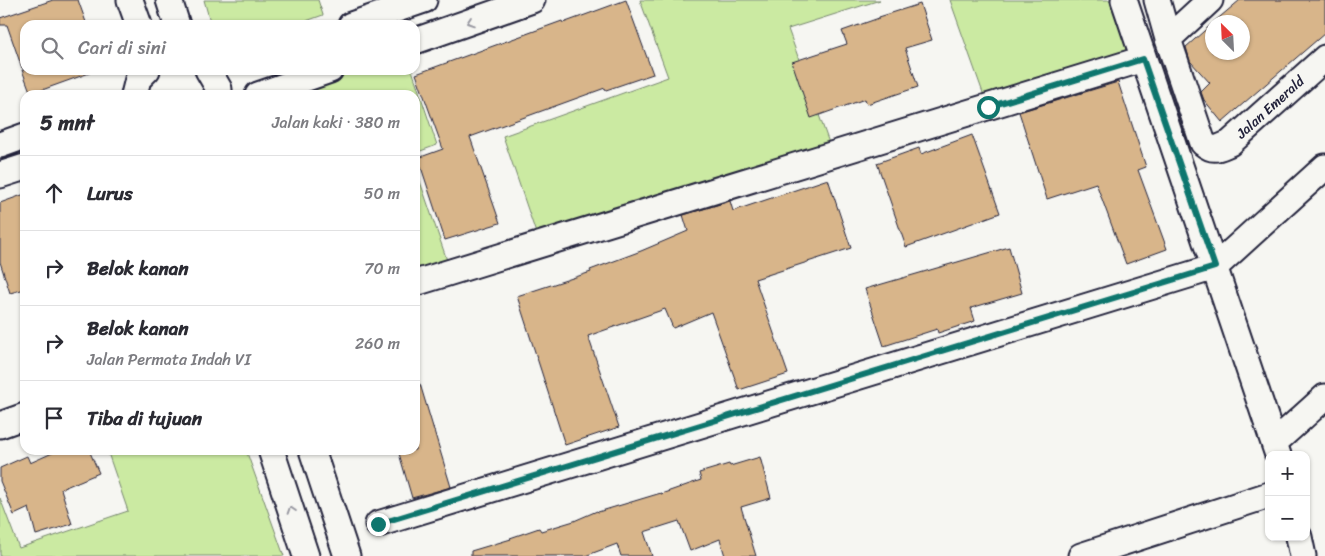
<!DOCTYPE html>
<html lang="id">
<meta charset="utf-8">
<style>
:root{--surface:#fff;--page:#f2f2f3;--text:#2b2b33;--muted:#7c7c81;--line:#e1e1e2}
body{margin:0;font-family:Sriracha,sans-serif;background:var(--page);color:var(--text)}
.controls{position:absolute;right:15px;bottom:15px;display:grid;overflow:hidden;border-radius:10px;box-shadow:0 1px 4px #0004}
.controls button{width:45px;height:45px;display:grid;place-items:center;padding:0;border:0;border-bottom:1px solid var(--line);background:var(--surface);color:var(--text);font:25px sans-serif}
.compass{position:absolute;left:1205px;top:15px;width:45px;height:45px;border-radius:50%;background:var(--surface);box-shadow:0 1px 4px #0004;rotate:336deg}
.stop{position:absolute;width:15px;height:15px;margin:-11px;border:4px solid #0f766e;border-radius:50%;background:#fff}
.stop.end{background:#0f766e;border-color:#fff;box-shadow:0 1px 5px #0008}
.list{margin:0;padding:0;list-style:none}
h2{display:flex;justify-content:space-between;align-items:center;height:65px;margin:0;padding:0 20px;font-size:21px}
h2 small{font-size:16px;font-weight:400;color:var(--muted)}
.list li{display:grid;grid-template-columns:32px 1fr auto;gap:15px;align-items:center;box-sizing:border-box;height:75px;padding:0 20px;border-top:1px solid var(--line)}
.list b{display:block;font-size:19px;white-space:nowrap}
.list p{margin:0;font-size:16px;white-space:nowrap;color:var(--muted)}
.list em{font-size:16px;font-style:normal;color:var(--muted)}
.icon{flex:none;width:28px;height:28px;fill:none;stroke:currentColor;stroke-width:2;stroke-linecap:round;stroke-linejoin:round}
.map{position:relative;flex:none;width:1325px;height:556px;overflow:hidden}
.search{position:absolute;background:var(--surface);box-shadow:0 1px 4px #0004;left:20px;top:20px;width:400px;height:55px;display:flex;align-items:center;gap:12px;box-sizing:border-box;padding:0 18px;border-radius:15px;color:var(--muted);font-size:19px}
.panel{position:absolute;background:var(--surface);box-shadow:0 1px 4px #0004;left:20px;top:90px;width:400px;height:365px;border-radius:15px}
.map>svg:first-child{display:block}
</style>
<div class="map">
<svg width="1325" height="556" viewBox="0 0 1325 556">
<rect width="100%" height="100%" fill="#f6f6f2"/>
<filter id="ink" filterUnits="userSpaceOnUse"><feTurbulence type="fractalNoise" baseFrequency=".02" numOctaves="2"/><feDisplacementMap in="SourceGraphic" scale="10" xChannelSelector="R" yChannelSelector="G"/><feConvolveMatrix kernelMatrix="1 2 1 2 8 2 1 2 1" color-interpolation-filters="sRGB"/></filter>
<g filter="url(#ink)">
<!-- green -->
<path fill="#cbeaa2" stroke="#76866e" d="M204,0h114l5,15 -28,10h-84z
M640,0h240l-92,29 45,125 -293,91 -37,-109 165,-59z
M950,0h174l19,59 -155,48z
M330,70h82l25,75 -22,8v-58h-157z
M415,167l36,105 -36,11z
M107,450h139l38,106h-284v-58l19,50 109,-37z"/>
<!-- building -->
<path fill="#d8b58a" stroke="#22223b" d="M53,0h25l9,25h-62v43h-3l-15,-43h-7v-7z
M626,0l27,74 -47,16 -1,-2 -135,49 30,86 -55,17 -27,-82 25,-9 -27,-75 146,-53 1,2z
M1240,0h85v33l-103,89 -18,-22 -3,-8 9,-9 -20,-22 -4,-14 26,-23v28h30v-30h-28z
M920,4l12,36 -27,8 13,39 -51,17 -2,-5 -54,19 -19,-56 55,-18 -5,-13 37,-13v-1z
M22,70h69l1,2 -61,22z
M1118,82l28,85 -8,3 29,79 -41,15 -30,-81 -49,16 -28,-87z
M972,135l28,78 -94,34 -29,-84 42,-15 2,6z
M828,179l23,69 -96,31 33,95 -49,16 -28,-78 -38,16 -8,-19 -77,27 31,91 -54,18 -48,-149 74,-24 -1,-2 51,-19 47,-20 -5,-16 47,-14 3,10z
M25,194v95l-15,4 -10,-31v-59z
M1009,247l13,46 -51,15 4,13 -37,12 -1,-4 -53,17 -19,-57z
M415,384h5l31,103 -39,11 -14,-48h17z
M59,450h30l10,23 -38,16 11,35 -36,11 -7,-27 -15,7 -14,-34v-13l27,-12 3,7z
M760,457l11,41 -30,9 15,49h-31l-5,-17 -30,12 -11,-30 -35,11 8,24h-31l-4,-12 -32,12h-114v-5l40,-12 -1,-1 29,-10 2,3 33,-10 23,-10 1,1 63,-19v1l40,-14 -2,-7 30,-9 1,2z"/>
<g fill="none" stroke-linecap="round" stroke-linejoin="round">
<defs>
<path id="minor" d="M130,0l9,25
M169,0l8,25
M1124,0l154,455
M1157,0l11,39
M1210,0l-42,39 35,104c11,9 15,5 27,0l95,-85
M351,25l73,-25
M415,41l117,-41
M208,70l11,19v6
M134,95l4,-16 9,-9
M258,95l72,-25
M0,145l25,-9
M0,175l25,-8
M415,283l728,-224
M0,425l25,-9
M1274,443l51,-46
M271,450l35,106
M312,450l35,106
M378,524l837,-257 110,-100
M1299,537l4,19
M1081,556l188,-61"/>
</defs>
<!-- minor casing -->
<use href="#minor" stroke="#22223b" stroke-width="29"/>
<!-- minor -->
<use href="#minor" stroke="#f6f6f2" stroke-width="25"/>
</g>
<!-- one-way arrows -->
<defs><path id="oneway-chevron" d="M-2-3.5L2.5 0L-2 3.5" fill="none" stroke-width="1.6" stroke-linecap="round" stroke-linejoin="round" transform="scale(1.25)"/></defs>
<g stroke="#9797a0">
<use href="#oneway-chevron" transform="translate(470 22) rotate(161)"/>
<use href="#oneway-chevron" transform="translate(291 510) rotate(-108)"/>
</g>
</g>
<g fill="none" stroke-linecap="round" stroke-linejoin="round" filter="url(#ink)">
<!-- route -->
<path stroke="#0f766e" stroke-width="6" d="M378,524l837,-257 -72,-208 -155,48"/>
</g>
<g text-anchor="middle" stroke-width="5" stroke-linejoin="round" paint-order="stroke">
<!-- street labels -->
<g font-size="14" fill="#22223b" stroke="#f6f6f2">
<text transform="translate(1270 107) rotate(-42)" y="5">Jalan Emerald</text>
</g>
</g>
</svg>
<div class="controls">
<button>+</button>
<button>−</button>
</div>
<svg class="compass" viewBox="-18 -18 36 36"><path d="M0-13l5 13h-10z" fill="#e53935"/><path d="M0 13l5-13h-10z" fill="#7c7c81"/></svg>
<div class="stop" style="left:988px;top:107px"></div>
<div class="stop end" style="left:378px;top:524px"></div>
<div class="search"><svg class="icon" aria-label="search" viewBox="0 0 24 24"><circle cx="10" cy="10" r="6"/><path d="M15 15l6 6"/></svg>Cari di sini</div>
<section class="panel">
<h2>5 mnt<small>Jalan kaki · 380 m</small></h2>
<ul class="list">
<li><svg class="icon" aria-label="ahead" viewBox="0 0 24 24"><path d="M12 20V5M6 11l6-6 6 6"/></svg><div><b>Lurus</b></div><em>50 m</em></li>
<li><svg class="icon" aria-label="right" viewBox="0 0 24 24"><path d="M7 20v-9h11M14 6l5 5-5 5"/></svg><div><b>Belok kanan</b></div><em>70 m</em></li>
<li><svg class="icon" aria-label="right" viewBox="0 0 24 24"><path d="M7 20v-9h11M14 6l5 5-5 5"/></svg><div><b>Belok kanan</b><p>Jalan Permata Indah VI</p></div><em>260 m</em></li>
<li><svg class="icon" aria-label="arrive" viewBox="0 0 24 24"><path d="M6 21V4h12l-3 4 3 4H6"/></svg><div><b>Tiba di tujuan</b></div></li>
</ul>
</section>
</div>
